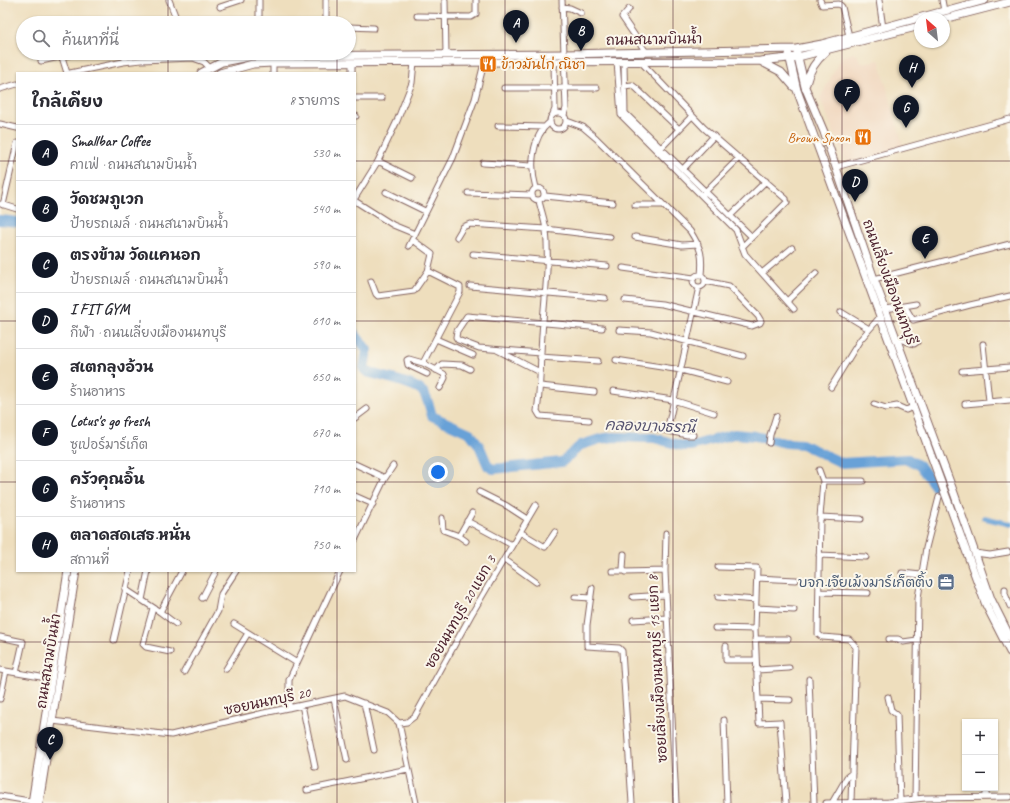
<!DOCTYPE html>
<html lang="th">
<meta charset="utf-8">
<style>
:root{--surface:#fff;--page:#f2f2f3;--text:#2b2b33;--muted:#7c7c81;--line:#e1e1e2;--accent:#111827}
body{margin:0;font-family:Caveat,"Playpen Sans Thai",sans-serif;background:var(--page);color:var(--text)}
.controls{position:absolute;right:12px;bottom:12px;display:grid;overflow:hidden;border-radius:0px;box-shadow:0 1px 3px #0004}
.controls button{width:36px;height:36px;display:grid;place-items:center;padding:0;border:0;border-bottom:1px solid var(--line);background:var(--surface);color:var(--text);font:20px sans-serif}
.compass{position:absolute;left:914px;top:12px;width:36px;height:36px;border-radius:50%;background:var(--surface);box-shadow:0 1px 3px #0004;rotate:332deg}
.you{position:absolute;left:438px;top:472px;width:14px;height:14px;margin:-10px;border:3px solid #fff;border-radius:50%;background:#1a73e8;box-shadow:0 0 0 6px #1a73e833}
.badge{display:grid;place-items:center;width:26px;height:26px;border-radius:50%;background:var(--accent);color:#fff;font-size:13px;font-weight:700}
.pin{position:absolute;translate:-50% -33px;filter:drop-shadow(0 1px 2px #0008)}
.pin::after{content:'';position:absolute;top:21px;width:14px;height:12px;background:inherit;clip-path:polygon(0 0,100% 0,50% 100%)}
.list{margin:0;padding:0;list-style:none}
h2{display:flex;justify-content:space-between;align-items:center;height:52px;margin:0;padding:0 16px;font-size:17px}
h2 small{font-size:13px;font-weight:400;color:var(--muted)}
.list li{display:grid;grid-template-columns:26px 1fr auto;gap:12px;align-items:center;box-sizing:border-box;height:56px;padding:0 16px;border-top:1px solid var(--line)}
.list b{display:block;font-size:15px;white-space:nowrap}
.list p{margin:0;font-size:13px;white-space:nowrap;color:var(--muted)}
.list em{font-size:13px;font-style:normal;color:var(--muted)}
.icon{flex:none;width:22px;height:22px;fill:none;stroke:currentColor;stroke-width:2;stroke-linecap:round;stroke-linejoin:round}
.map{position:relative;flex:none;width:1010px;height:803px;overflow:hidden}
.search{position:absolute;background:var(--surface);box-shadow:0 1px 3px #0004;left:16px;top:16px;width:340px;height:44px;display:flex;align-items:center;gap:10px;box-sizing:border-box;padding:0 14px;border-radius:22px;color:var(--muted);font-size:15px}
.panel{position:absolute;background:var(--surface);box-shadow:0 1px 3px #0004;left:16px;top:72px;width:340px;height:500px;border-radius:0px}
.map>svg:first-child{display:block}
</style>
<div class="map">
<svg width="1010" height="803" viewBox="0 0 1010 803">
<rect width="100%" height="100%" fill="#fbf7ec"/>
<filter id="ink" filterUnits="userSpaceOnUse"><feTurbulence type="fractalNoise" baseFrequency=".025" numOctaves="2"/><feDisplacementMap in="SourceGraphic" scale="8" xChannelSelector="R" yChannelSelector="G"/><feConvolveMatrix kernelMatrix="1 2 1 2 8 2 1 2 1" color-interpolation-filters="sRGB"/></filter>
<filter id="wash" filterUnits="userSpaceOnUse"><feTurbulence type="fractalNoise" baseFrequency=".012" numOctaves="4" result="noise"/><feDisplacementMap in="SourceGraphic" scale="16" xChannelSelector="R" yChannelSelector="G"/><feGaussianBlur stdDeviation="0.9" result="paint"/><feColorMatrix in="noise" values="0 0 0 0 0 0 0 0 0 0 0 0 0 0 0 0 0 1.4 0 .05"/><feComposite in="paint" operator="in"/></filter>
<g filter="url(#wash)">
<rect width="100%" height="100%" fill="#eedebd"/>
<!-- built -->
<path fill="#f0d5bc" d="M853,53l4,2 4,8 18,-3 25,89 -57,15 -27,-66 22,-41z"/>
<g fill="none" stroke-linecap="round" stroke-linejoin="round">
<!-- canal -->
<path stroke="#68a1d7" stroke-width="5.5" d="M985,518l25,6"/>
<!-- river -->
<path stroke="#68a1d7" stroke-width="10" d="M0,220l17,2
M355,334l12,16 -3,19 3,3c12,4 49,11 56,20 5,7 7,16 9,24l38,17 9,12 9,21 5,3 69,-7 19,-17 19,-6 13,-2 41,1 29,8h8l43,-12 21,2 30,7 17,1 40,19 66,-4 12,7 17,23"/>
</g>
</g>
<g filter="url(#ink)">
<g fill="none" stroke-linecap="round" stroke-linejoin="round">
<defs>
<path id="minor" d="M169,0l9,23
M259,0v23
M326,0v23
M445,0l1,55
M562,0l4,108 -2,7
M820,0l2,5 17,-1 3,3 7,29
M879,0l4,28
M942,0l2,11
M220,7l21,-7
M562,7l8,1 11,5
M629,9l-7,8 24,35
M417,16l54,1 5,-3v-14
M349,27l25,1
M123,53l3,8
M62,57l5,16
M41,61l37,-8
M617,62l4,53 115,115 9,24 49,55
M641,62l63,66 82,71
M273,63v10
M352,63v10
M624,63l1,50 127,124
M70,73l53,-11 18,-2 52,-2 11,4 5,5
M624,86l8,-1 4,3 43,41
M504,88h93
M0,89l17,-5
M355,98h27
M550 121a8 8 0 1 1 16 0a8 8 0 1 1-16 0Z
M553,114l2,-5 -1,-46
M355,116h1
M567,121l16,6 13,11 94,93c11,17 13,24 11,44
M0,124l17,4
M498,126l46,1
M661,148l31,-32
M378,161l34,17
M483,163l49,3
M836,167l174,-48
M683,169l31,-33
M532 194a6 6 0 1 1 12 0a6 6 0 1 1-12 0Z
M536,188c-6,-21 -5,-51 14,-66
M386,192l39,19
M468,193l64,2
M704,193l35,-35
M545,196l68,7
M355,198l23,-37 19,-40 15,-38 2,-21
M355,201l38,24 22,9
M539,201c2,9 6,20 7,29 4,35 -2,70 -4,105 -2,26 -1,51 -5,76l3,5 49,4
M1,204l16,5
M3,205l14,-62
M635,205h27
M730,216l36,-35
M457,237l6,-10 7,-3 76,5 64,8
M635,237l47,8 16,-1
M413,240l19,14 -4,17 32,16v5l-37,71 -14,-4 -2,1 1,5 19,9
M409,246l44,-88 22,-59 9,-36
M742,247l45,-45
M473,254l134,12
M623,268l71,10
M762,273l30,-25
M693 281a6 6 0 1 1 12 0a6 6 0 1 1-12 0Z
M874,279l136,-35
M371,281l5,13 2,2 36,-5 14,-20
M470,286l135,12
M625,300l37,4 90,22 8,-3 1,-2 -3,-5 -29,-30 -24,-5
M787,301l29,-28
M886,309l30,-5
M907,310l6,10 57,-15 40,-9
M841,312l28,17
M619,330l32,2 92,24
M896,338l18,6 3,-2
M436,339l37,16
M983,344l6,57
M497,350l43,22
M541,353l-62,-5 -21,-8 -2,-3 1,-6 10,-15 135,12
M540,357l58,4
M616,360l65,10 46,12
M423,363l21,11 1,4 -5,10
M436,370l6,-6 20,1 8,4
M962,371l48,-4
M541,386l53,6
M831,387l29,-47 20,-23
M613,391l60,9 41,13
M874,404l12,4 11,-2 9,4 7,-3
M965,404l45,-4
M355,418l12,-9
M610,425h31l46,10h6
M667,431l32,-144
M769,443l1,-8 6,-19
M355,464l30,14
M819,470l4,11
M479,492l28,14 20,13
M355,496l18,8
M820,517l41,2
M442,518l1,12 16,6
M467,521l45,24
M520,532l25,15 10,-15
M666,533l-1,38 11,232
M355,540l30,-62 8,-12
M466,541l-7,-5 13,-23
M975,553l15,2 18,-3
M624,554l-1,15 2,3 40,-1
M819,555l47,2
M504,559l32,23
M718,567l39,1 -2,61 4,94 21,-1 6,81
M612,571h11
M902,573l19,2
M757,578l39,2
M592,588l-5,37v21l32,2 3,3 10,152
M125,589l35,23 16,12
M1005,589v5l5,12
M819,592l49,1
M575,597l16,1
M633,597l33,-2
M718,597l38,3
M202,598l14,-27
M142,600l6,-29
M153,608l-10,36 3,3 24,5
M756,608l38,2
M160,612l22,-41
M633,620l34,-2
M234,624l63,39
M715,628l40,1
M0,637l23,5 -7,31
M755,639h33
M889,639h9l5,3 14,-2
M114,640l16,-69
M726,646v14h30
M226,669l22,-36
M0,670l52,9
M756,670l33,-2
M184,672l34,-61 3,-17 15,-23
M809,679l5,124
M888,697l3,13 6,5 3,86
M0,699l6,-28
M334,699l13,61
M758,699l32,1
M364,703l10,47
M302,705l13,62
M289,708v-28l51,-109
M724,720l3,83
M52,721l119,14 93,-22 81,-17 43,17 11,10 17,80
M399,723l8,-1 8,-6 56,-101 65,-110
M986,788v8
M307,790l101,-21
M0,796l35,6
M915,799l3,-201 8,-50 13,-51
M851,802l5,-155 -7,-8 -27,-2 -4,-3 2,-117 3,-36h40
M826,803l62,-1 37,-4 85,-1
M832,803l15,-26 5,-4"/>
<path id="major" d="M944,19l66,-17
M797,53l8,34 19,45 50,147 80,214 37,106 19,38
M789,55l8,35 189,515 24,47
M762,62l19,10 13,15
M201,73l21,-11 32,-6 311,-2 231,-5 26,-5 163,-44
M220,73l33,-9 20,-1 487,-2 38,-4 122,-31
M806,84c3,-13 9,-23 20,-32
M32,803l36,-232
M39,803l37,-232"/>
</defs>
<!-- minor casing -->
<use href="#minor" stroke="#83625e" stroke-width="7"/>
<!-- major casing -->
<use href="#major" stroke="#83625e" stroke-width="9"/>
<!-- minor -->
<use href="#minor" stroke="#fff" stroke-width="5"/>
<!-- major -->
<use href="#major" stroke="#fff" stroke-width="7"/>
</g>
</g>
<!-- grid -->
<path fill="none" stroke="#4a1f2b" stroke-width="1" stroke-opacity="0.55" d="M168,0v23M337,0v23M505,0v803M673,0v803M842,0v803M168,53v20M337,53v20M0,161h17M355,161h655M0,321h17M355,321h655M0,482h17M355,482h655M168,571v232M337,571v232M0,642h1010"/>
<!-- icons -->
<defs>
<symbol id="restaurant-square" viewBox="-11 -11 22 22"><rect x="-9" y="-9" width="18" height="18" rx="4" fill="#e8710a" stroke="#fbf7ec"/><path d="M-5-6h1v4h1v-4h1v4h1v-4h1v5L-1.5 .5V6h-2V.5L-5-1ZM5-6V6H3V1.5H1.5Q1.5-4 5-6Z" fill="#fff"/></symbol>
<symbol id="office-square" viewBox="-11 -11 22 22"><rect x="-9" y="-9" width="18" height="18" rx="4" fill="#5c6f8a" stroke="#fbf7ec"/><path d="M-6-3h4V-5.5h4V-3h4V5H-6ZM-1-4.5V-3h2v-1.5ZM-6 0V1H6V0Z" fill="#fff"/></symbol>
</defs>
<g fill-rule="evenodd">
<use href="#restaurant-square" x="478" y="54" width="20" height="20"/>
<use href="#restaurant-square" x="853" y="127" width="20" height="20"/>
<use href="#office-square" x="936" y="572" width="20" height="20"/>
</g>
<g text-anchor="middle" stroke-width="4" stroke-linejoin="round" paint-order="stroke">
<!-- street labels -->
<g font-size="14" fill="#4a1f2b" stroke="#fbf7ec">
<text transform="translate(654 39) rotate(-1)" y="5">ถนนสนามบินน้ำ</text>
<text transform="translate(890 282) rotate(70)" y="5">ถนนเลี่ยงเมืองนนทบุรี</text>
<text transform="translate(460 612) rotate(-60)" y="5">ซอยนนทบุรี 20 แยก 3</text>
<text transform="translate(48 661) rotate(-81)" y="5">ถนนสนามบินน้ำ</text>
<text transform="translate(657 669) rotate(-93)" y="5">ซอยเลี่ยงเมืองนนทบุรี 15 แยก 8</text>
<text transform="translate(267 701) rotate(-12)" y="5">ซอยนนทบุรี 20</text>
</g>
<!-- food labels -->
<g font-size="14" fill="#c56008" stroke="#fbf7ec" text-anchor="start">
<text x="501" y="69">ข้าวมันไก่ ณิชา</text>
<text x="850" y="142" text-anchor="end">Brown Spoon</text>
</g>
<!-- service labels -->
<g font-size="14" fill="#4e5e75" stroke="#fbf7ec" text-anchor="end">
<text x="933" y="587">บจก.เจียเม้งมาร์เก็ตติ้ง</text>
</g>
<!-- water labels -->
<g font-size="15" font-style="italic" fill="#565370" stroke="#fbf7ec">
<text transform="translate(650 426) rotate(2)" y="5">คลองบางธรณี</text>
</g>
</g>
</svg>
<div class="controls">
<button>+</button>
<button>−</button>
</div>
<svg class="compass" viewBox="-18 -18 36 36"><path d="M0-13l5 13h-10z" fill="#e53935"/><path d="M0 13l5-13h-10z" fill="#7c7c81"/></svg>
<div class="you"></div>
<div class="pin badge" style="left:516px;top:43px">A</div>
<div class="pin badge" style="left:581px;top:51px">B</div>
<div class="pin badge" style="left:50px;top:760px">C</div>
<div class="pin badge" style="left:855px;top:202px">D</div>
<div class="pin badge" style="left:925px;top:259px">E</div>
<div class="pin badge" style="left:847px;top:112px">F</div>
<div class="pin badge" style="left:906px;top:128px">G</div>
<div class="pin badge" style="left:912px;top:88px">H</div>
<div class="search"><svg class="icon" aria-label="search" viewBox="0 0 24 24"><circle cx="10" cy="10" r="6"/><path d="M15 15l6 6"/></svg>ค้นหาที่นี่</div>
<section class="panel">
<h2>ใกล้เคียง<small>8 รายการ</small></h2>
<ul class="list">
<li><span class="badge">A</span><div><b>Smallbar Coffee</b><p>คาเฟ่ · ถนนสนามบินน้ำ</p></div><em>530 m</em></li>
<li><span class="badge">B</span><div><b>วัดชมภูเวก</b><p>ป้ายรถเมล์ · ถนนสนามบินน้ำ</p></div><em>540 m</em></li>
<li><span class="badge">C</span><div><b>ตรงข้าม วัดแคนอก</b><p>ป้ายรถเมล์ · ถนนสนามบินน้ำ</p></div><em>590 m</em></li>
<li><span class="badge">D</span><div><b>I FIT GYM</b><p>กีฬา · ถนนเลี่ยงเมืองนนทบุรี</p></div><em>610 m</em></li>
<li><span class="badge">E</span><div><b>สเตกลุงอ้วน</b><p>ร้านอาหาร</p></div><em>650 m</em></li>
<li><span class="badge">F</span><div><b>Lotus's go fresh</b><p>ซูเปอร์มาร์เก็ต</p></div><em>670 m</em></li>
<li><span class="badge">G</span><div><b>ครัวคุณอิ้น</b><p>ร้านอาหาร</p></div><em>710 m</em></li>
<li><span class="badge">H</span><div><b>ตลาดสดเสธ.หนั่น</b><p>สถานที่</p></div><em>750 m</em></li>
</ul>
</section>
</div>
